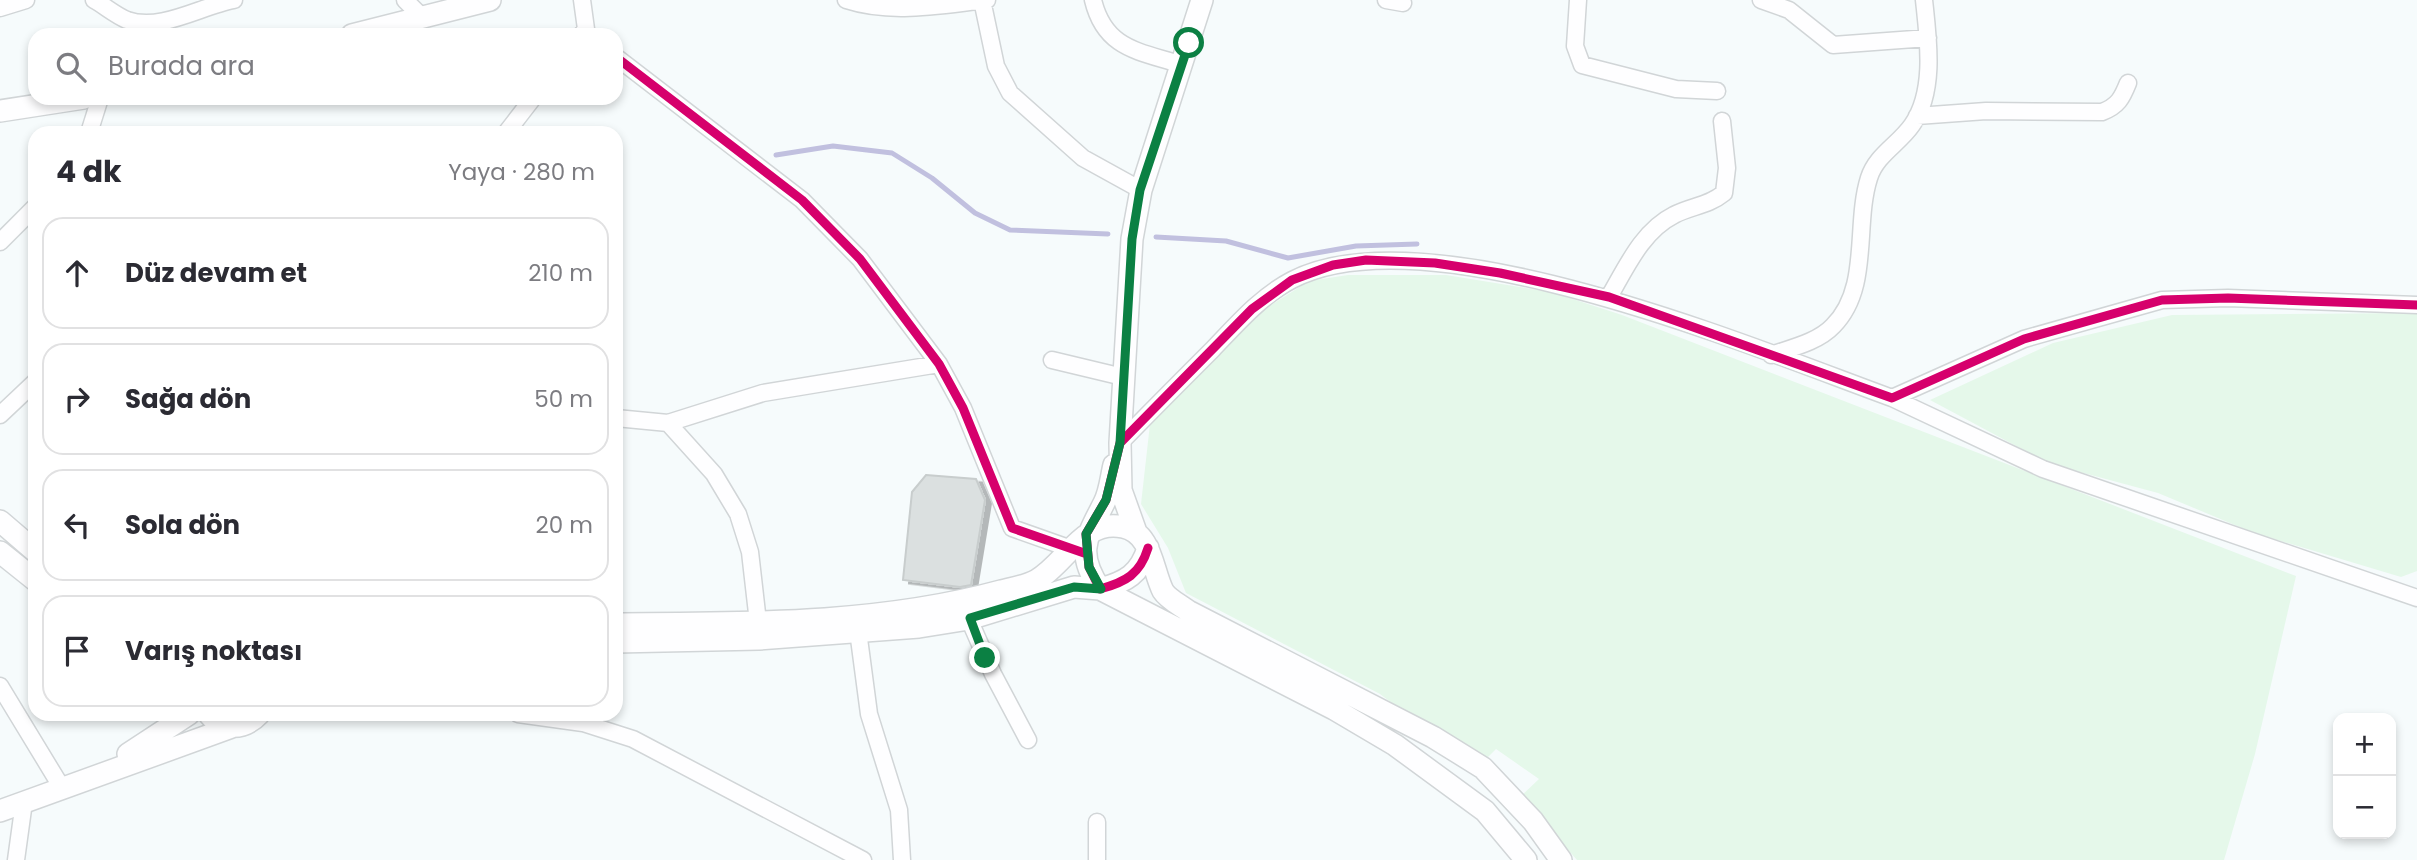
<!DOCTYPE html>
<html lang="tr">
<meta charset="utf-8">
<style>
:root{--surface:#fff;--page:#f2f2f3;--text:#2b2b33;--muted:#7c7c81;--line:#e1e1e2}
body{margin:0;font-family:Poppins,sans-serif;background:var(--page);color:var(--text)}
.controls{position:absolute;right:21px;bottom:21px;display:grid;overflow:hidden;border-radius:14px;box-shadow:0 4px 10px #0003}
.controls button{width:63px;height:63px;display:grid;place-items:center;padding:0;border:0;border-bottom:2px solid var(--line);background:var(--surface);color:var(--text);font:35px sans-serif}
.stop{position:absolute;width:21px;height:21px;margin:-16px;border:5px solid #0b8043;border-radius:50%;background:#fff}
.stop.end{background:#0b8043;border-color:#fff;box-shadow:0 2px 7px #0008}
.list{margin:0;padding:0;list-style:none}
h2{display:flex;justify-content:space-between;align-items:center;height:91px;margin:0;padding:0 28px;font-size:30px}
h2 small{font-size:23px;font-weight:400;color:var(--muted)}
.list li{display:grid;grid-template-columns:46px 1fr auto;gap:21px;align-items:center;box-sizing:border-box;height:112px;margin:0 14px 14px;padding:0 14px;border:2px solid var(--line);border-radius:21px}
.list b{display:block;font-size:26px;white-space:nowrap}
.list em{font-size:23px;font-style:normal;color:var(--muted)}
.icon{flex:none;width:38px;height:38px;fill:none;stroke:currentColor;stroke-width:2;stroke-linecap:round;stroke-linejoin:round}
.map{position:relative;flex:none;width:2417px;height:860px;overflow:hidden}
.search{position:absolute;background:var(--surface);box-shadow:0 4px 10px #0003;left:28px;top:28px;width:595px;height:77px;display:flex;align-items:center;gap:18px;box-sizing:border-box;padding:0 24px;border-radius:21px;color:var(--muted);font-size:26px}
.panel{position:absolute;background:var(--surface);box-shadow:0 4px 10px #0003;left:28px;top:126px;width:595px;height:595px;border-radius:21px}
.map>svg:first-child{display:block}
</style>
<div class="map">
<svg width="2417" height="860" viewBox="0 0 2417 860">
<defs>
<filter id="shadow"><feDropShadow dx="6" dy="3.5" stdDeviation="0" flood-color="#0004"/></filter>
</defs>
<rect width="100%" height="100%" fill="#f6fbfc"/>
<!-- green -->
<path fill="#e5f8ea" d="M1348,275h98l105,17 71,23 674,261 -41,178 -31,106h-647l-56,-64 18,-17 -43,-30 -19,19 -97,-74 -194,-101 -18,-45 -27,-44 9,-80 104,-108 55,-35z
M2417,313v258l-16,6 -147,-44 -96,-40 -108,-29 -120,-64 123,-57 119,-28z"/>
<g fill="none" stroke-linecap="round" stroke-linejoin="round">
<!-- stream -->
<path stroke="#c1c0df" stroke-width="5" d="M776,155l57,-9 59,7 40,25 43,35 35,17 98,4
M1156,237l70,4 62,17 68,-12 61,-2"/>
</g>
<!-- building -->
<path fill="#dbe0e0" stroke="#c8cdcd" stroke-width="2" filter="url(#shadow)" d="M926,475l50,4 9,21 -14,85 -11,2 -57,-7 9,-88z"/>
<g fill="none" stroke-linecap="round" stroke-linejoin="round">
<defs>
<path id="street" d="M94,0c11,6 21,15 33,20 34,12 74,-14 107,-20
M405,0l17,17
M846,0c46,15 94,5 141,0
M982,0l14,66 14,27 73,65 58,32
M1093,0c12,50 47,51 89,65
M1386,0l17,3
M1578,0l-3,46 7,19 94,24 41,2
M1761,0l28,10 44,35 95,-7
M0,8l26,-8
M581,35l5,-6 -4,-29
M616,57l186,143 58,59 79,105 24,44 49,120 68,24
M1917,116l69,-5 116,1c16,-6 20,-14 26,-29
M89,133l11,-35
M506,133l27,-35
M0,242l35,-35
M1609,297c17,-29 33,-66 65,-82 17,-9 34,-9 50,-22l3,-25 -5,-47
M1771,355c20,-7 47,-13 62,-29 38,-38 21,-101 36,-148 7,-23 30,-34 43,-53 24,-34 16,-87 12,-125
M1052,360l71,17
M1892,398l151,71 374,129
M0,415l35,-33
M616,418l52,5 46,51 24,40 12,38 8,70
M668,423l95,-30 176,-29
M1120,443c31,-32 62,-63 93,-94 24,-25 48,-53 79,-69 135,-70 462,68 600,118l132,-59 138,-39 66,-2 189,7
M969,619l24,55 35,66
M858,631l11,83 30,96 3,50
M0,686l62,102
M518,714l65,9 50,16 230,121
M1097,822v38
M16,860l8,-58"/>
<path id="secondary" d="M352,35l138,-35
M0,111l84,-13
M1114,465c-3,12 -4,27 -10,38 -17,34 -29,49 -4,86 26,-7 40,-15 48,-41
M0,521l35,30
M1136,532l-15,-42 -1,-47 12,-204 9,-49 61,-190
M0,552l35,28
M616,624c129,-1 260,1 385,-33 11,-3 26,-5 36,-11 29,-17 47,-62 86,-53 29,6 29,42 40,64 5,8 17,14 25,20l245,126 50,31 50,53 28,39
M616,642l143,-3 160,-12 50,-8 105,-32 26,2 234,120 61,36 90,66 41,49
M209,714c14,17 35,16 50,0
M128,754l61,-40
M0,811l232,-84"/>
</defs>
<!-- street casing -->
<use href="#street" stroke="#d1d5d7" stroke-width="19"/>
<!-- secondary casing -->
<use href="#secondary" stroke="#d1d5d7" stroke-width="24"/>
<!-- street -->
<use href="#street" stroke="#fefeff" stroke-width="16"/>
<!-- secondary -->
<use href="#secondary" stroke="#fefeff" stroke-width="21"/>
<defs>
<path id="cycleway" d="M616,57l186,143 58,59 79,105 24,44 49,120 75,26
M1148,548c-8,26 -22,34 -48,41l-11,-22 -3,-33 20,-34 14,-57 132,-134 40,-29 41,-15 33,-5 69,3 65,10 109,24 283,101 132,-59 138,-39 66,-2 189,7"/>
</defs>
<!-- cycleway casing -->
<use href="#cycleway" stroke="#fff" stroke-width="13"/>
<!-- cycleway -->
<use href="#cycleway" stroke="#d6006c" stroke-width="9"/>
</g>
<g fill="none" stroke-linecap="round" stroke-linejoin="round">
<!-- route -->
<path stroke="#0b8043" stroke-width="9" d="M985,658l-15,-40 104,-31 27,2 -12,-22 -3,-33 20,-34 14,-57 12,-204 8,-49 49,-147"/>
</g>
</svg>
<div class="controls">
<button>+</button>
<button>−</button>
</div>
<div class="stop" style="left:1189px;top:43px"></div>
<div class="stop end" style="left:985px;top:658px"></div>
<div class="search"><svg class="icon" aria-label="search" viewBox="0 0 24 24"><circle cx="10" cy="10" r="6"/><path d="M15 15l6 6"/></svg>Burada ara</div>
<section class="panel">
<h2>4 dk<small>Yaya · 280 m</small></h2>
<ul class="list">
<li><svg class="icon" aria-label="ahead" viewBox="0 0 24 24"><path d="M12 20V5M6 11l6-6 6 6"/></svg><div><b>Düz devam et</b></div><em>210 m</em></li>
<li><svg class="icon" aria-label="right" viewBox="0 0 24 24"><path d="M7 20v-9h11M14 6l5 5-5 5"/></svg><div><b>Sağa dön</b></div><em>50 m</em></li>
<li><svg class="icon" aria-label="left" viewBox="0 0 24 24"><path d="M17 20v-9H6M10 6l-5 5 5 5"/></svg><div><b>Sola dön</b></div><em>20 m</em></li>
<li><svg class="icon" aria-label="arrive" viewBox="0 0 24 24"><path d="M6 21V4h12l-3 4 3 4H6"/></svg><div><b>Varış noktası</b></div></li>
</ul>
</section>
</div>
